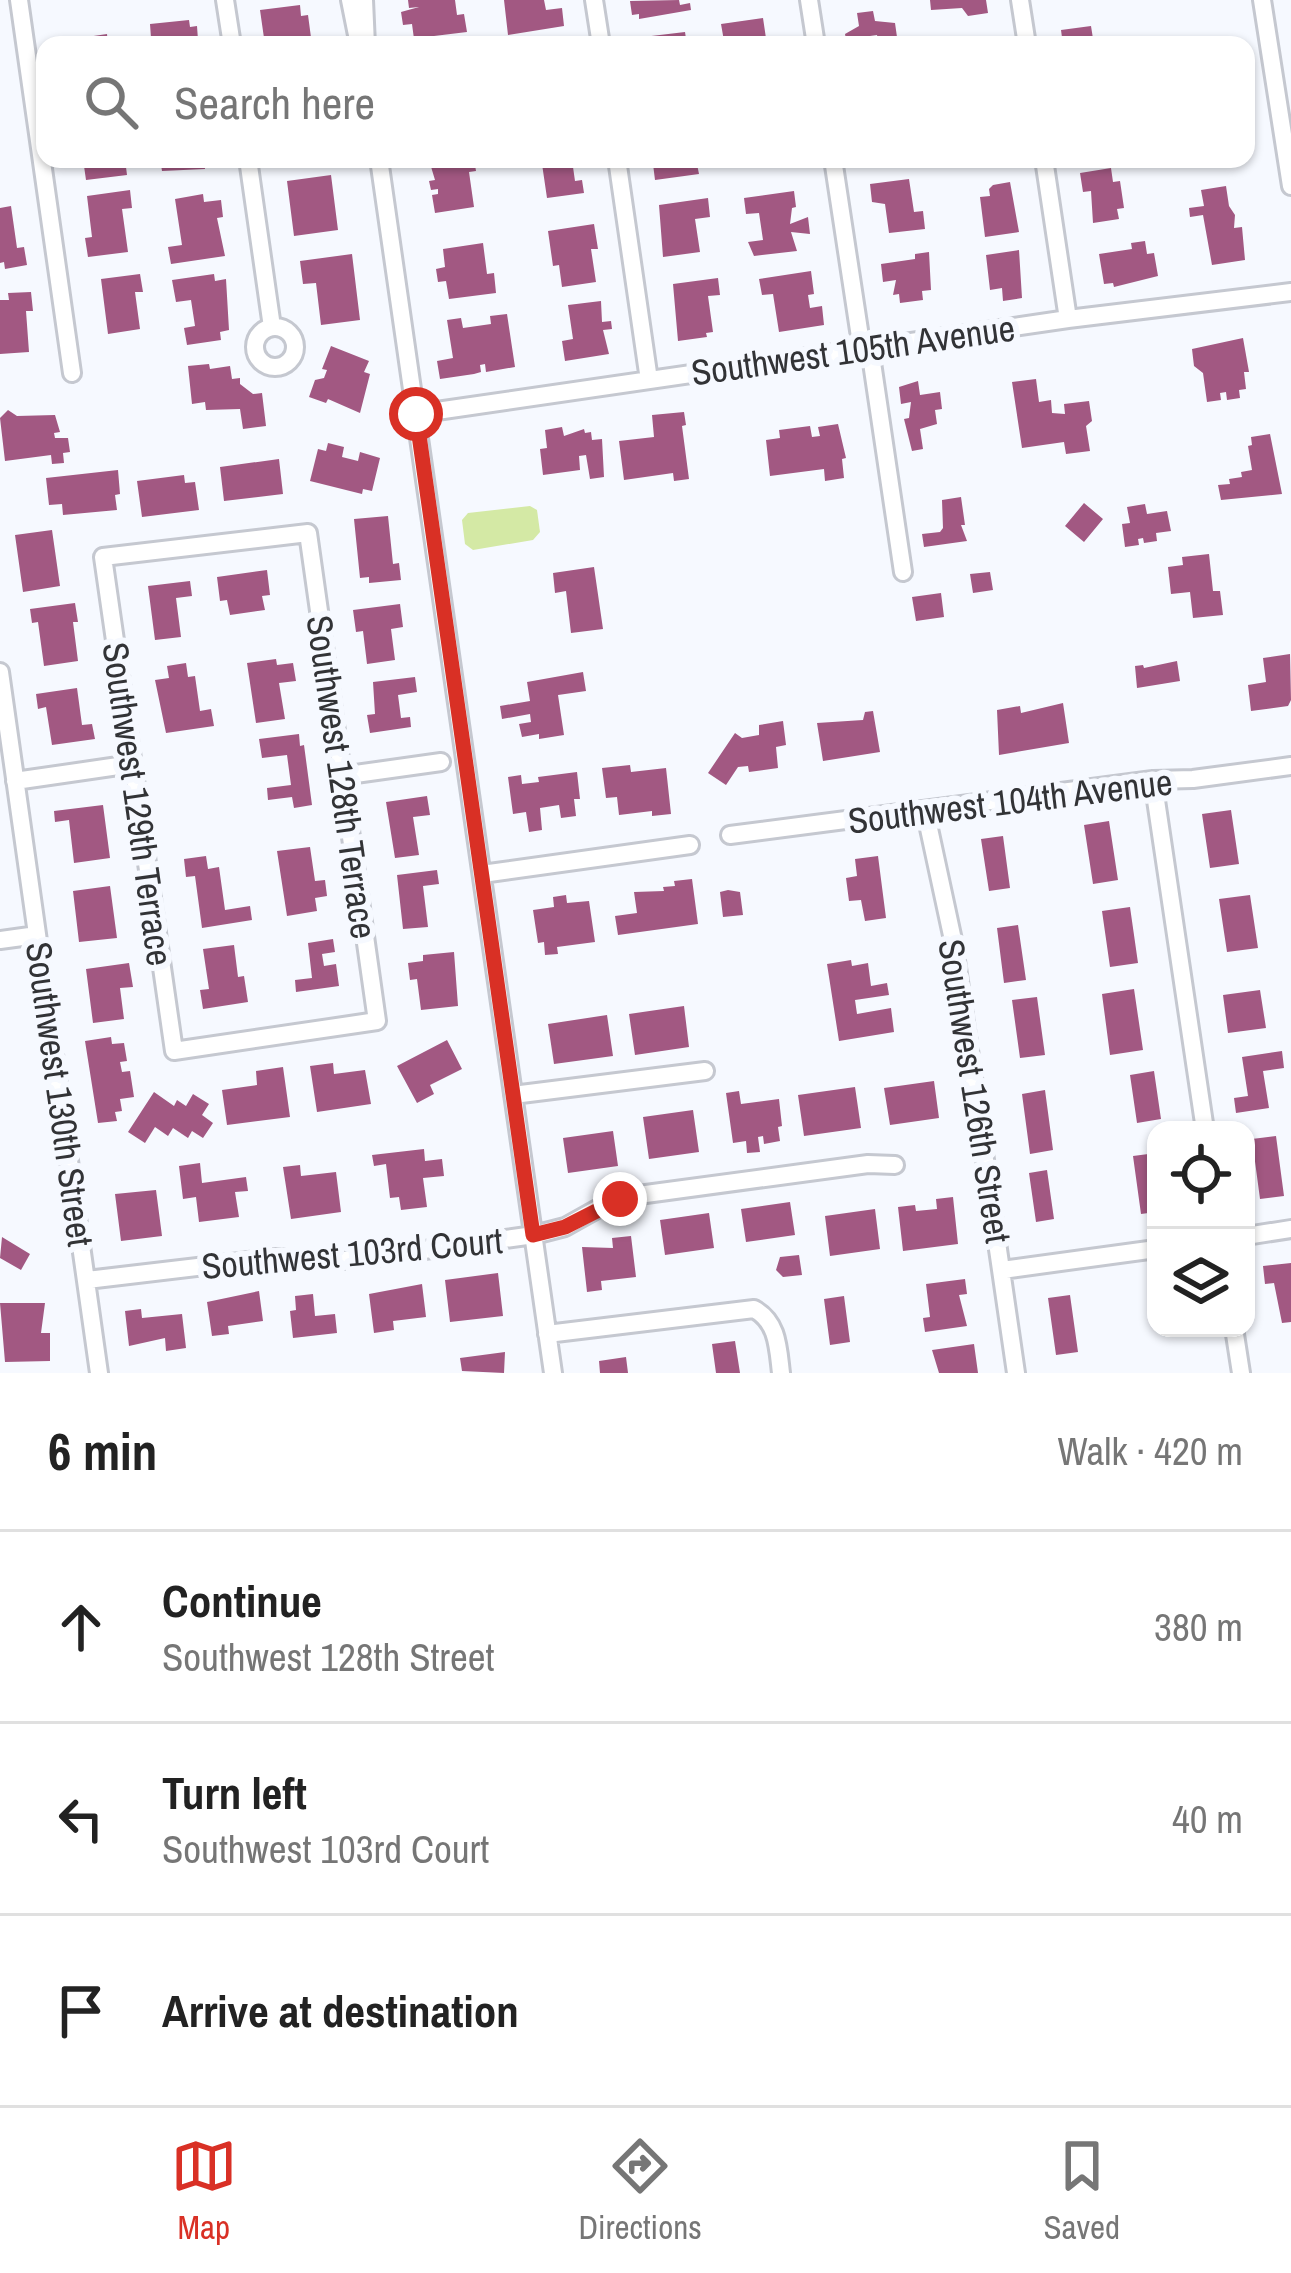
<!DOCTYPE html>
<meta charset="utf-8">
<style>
:root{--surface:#fff;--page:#f6f6f6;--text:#222;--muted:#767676;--line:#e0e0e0;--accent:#d93025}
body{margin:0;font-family:"Archivo Narrow",sans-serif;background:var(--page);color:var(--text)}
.controls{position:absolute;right:36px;bottom:36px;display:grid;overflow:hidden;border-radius:24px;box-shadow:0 3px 9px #0004}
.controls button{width:108px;height:108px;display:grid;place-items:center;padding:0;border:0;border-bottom:3px solid var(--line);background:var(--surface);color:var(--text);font:60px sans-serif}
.stop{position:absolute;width:36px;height:36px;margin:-27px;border:9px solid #d93025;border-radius:50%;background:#fff}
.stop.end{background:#d93025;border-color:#fff;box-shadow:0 3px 12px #0008}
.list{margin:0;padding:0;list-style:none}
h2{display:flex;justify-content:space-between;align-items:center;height:156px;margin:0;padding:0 48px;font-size:51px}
h2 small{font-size:39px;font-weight:400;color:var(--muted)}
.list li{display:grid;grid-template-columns:78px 1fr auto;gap:36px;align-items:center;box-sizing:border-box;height:192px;padding:0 48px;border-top:3px solid var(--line)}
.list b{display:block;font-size:45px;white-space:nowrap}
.list p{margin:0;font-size:39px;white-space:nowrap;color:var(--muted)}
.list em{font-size:39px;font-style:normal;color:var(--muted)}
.icon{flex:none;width:66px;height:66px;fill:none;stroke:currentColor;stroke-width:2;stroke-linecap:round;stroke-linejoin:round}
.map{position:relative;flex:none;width:1291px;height:1373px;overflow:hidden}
.search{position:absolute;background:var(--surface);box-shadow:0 3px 9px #0004;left:36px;right:36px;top:36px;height:132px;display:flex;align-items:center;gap:30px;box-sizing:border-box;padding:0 42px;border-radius:24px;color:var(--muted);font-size:45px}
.sheet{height:732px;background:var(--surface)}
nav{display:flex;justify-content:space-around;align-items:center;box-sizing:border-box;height:168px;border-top:3px solid var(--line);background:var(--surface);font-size:33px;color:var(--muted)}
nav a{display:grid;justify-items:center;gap:6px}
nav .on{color:var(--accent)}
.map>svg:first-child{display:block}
</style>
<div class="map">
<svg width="1291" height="1373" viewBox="0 0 1291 1373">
<rect width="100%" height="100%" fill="#f6f9ff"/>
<!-- green -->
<path fill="#d4e9a5" d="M530,506l7,4 3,22 -7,8 -60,10 -8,-6 -3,-24 6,-7z"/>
<!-- building -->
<path fill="#a25882" d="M408,0h47l2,15 7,-1 3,18 -33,4 1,5 -21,-2 -2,-15 -9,1 -2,-13 18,-5 -10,1z
M504,0h40l2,10 16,-2 2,18 -56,9z
M679,0l1,5 10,-2 1,7 -52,9v-5l-7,1 -2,-14z
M930,0h56l2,13 -20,3 -6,-8 -31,2z
M300,5l1,11 7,-1 4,30h-47l-5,-35z
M873,11l2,10 20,2 2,14 -19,3 -1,-5 -7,1 2,9h-25l-2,-11 14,-8 -2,-13z
M763,18l4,27h-24l-1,-7 -18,3 -3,-17z
M189,20l1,7 7,-1 1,14 -9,1v4h-42l-1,-7h5l-1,-14z
M1091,26l3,19h-31l-2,-15z
M685,32l2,13h-43l-1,-8z
M107,34l1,11h-48v-4z
M83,159h42l2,16 -41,5z
M160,159h44l1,10 -43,2z
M474,159l2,12 -7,1 5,35 -39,6 -3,-18 6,-1v-5l-7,1 -2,-9 6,-1 -6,-20z
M545,159l27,1 3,21 7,-1 2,13 -37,5 -5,-34z
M662,159h34l3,15 -44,6 -2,-16 9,-1z
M1111,168l2,14 7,-1 4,27 -7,1 2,10 -26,4 -2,-32 -8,1 -3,-19z
M331,175l7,55 -44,6 -7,-55z
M909,179l5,33 9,-1 2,18 -36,4 -4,-29 -13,-2 -2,-18z
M1010,182l9,50 -34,5 -5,-40 10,-1 -1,-7 4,-4z
M1226,186l3,20 6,9 -1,13 8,-1 3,33 -33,5 -9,-50 -13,2 -1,-9 15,-2 -3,-16z
M130,190l2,18 -10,1 6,43 -40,5 -3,-19 7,-1 -5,-41z
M794,191l2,16 -4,1 -2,16 18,-7 2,17 -19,-2 6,19 -43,5 -6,-14 15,-2 -4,-27 -13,1 -2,-16z
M203,194l1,8 17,-2 2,17 -6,1 8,38 -54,8 -3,-17 14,-2 -7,-46z
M708,198l2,19 -15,2 5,33 -37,5 -4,-52z
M11,206l6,42 7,-1 3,18 -22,4 -1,-7 -4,1v-55z
M594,224l4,25h-7l5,33 -34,5 -3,-22 -6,1 -5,-35z
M1145,241l2,13 7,-1 4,23 -44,11 -1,-4 -9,1 -5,-30 33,-5 -1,-6z
M483,243l4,31 7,-1 2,20 -47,6 -3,-18 -8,1 -2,-13 9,-2 -2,-18z
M1019,250l3,48 -19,3 -1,-13 -12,2 -4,-35z
M929,252l2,38 -9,1 1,9 -23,3 -1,-9 -6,1 3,-15 -13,2 -2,-18 34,-5v-5z
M352,254l8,66 -39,5 -5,-42 -13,1 -3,-23z
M811,271l3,23 -6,1 2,13 12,-2 2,19 -45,7 -6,-38 -11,1 -3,-16z
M140,274l3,18h-8l5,37 -32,5 -7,-55z
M214,274l1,7 11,-2 3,51 -9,2 1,8 -34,5 -3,-17 11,-2 -4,-26 -15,2 -4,-22z
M718,278l2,17 -12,1 5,36 -7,1 1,4 -29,4 -5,-57z
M31,292l2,19h-7l3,41 -29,2v-54h9l-1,-7z
M601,301l1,21 9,-1 1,8 -9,1 6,24 -44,7 -3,-20 11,-2 -5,-34z
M507,314l8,53 -29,5 -1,-8 -5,1 1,7 -7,2 -34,5 -3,-18 16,-3 -6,-38 14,-2 2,10 28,-4 -1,-8z
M1243,338l6,34h-5l2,17 -7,1 1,8 -13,2 -1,-8 -6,1 1,7 -14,2 -4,-29 -9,-7 -2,-17z
M331,346l38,15 -5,11 6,2 -10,39 -32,-14 -2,4 -17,-6 6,-17 9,-2 3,-8 -5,-1z
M209,364l1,5 20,-3 2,13 8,-1v6l13,10 9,-1 4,33 -23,3 -3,-20 -34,1 -1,-8 -13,2 -4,-38z
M1036,379l3,23 12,-2 1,13 13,1 -1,-10 25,-3 3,20 -6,5 4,25 -24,3 -2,-12 -42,6 -10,-66z
M918,381l2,14 20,-3 2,17 -7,1 2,14 -17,5 3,20 -11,2 -8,-32 5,-1 2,-16 -10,2 -2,-17z
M8,410l9,6 38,-1 5,17 -6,1 1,5h13l2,14 -7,1 1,10 -12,1 -1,-9 -46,6 -5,-43z
M684,412l2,13 -4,1 7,53 -15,2 -1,-8 -49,7 -5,-39 35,-4 -2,-22z
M838,424l8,34 -4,1 2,19 -19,3 -1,-12 -54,7 -4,-36 14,-2 -1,-8 31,-4 2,11 8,-1 -2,-9z
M562,427l2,9 20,-7 1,4 6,-1 1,8 10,-1 2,38 -14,2 -4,-24 -7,1 1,14 -37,5 -3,-26 7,-1 -2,-18z
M1270,434l12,60 -61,6 -3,-15 12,-1 -1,-5 13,-2 -1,-5 11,-2 -4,-24 4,-1 -1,-8z
M328,443l16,4 -2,10 16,4 2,-9 20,6 -8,33 -9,-2 -1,5 -52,-13 8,-32 8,2z
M279,459l4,35 -59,7 -4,-34z
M118,470l2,24 -5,1 2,15 -54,5 -1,-11 -13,1 -3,-27z
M184,475l1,8 10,-1 4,28 -57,7 -5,-36z
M961,497l4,28h-4l6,16 -43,6 -2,-13 18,-2 3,-4 -1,-28z
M1084,503l19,16 -19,23 -19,-16z
M1145,504l2,10 20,-3 4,20 -15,2 1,8 -13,2 -1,-5 -5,1 1,6 -14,2 -3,-23 8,-1 -3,-16z
M388,516l5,48 6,-1 2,17 -32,3v-6l-9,1 -6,-59z
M52,530l8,56 -37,6 -8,-57z
M1209,554l4,37h7l3,24 -30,3 -3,-26 -19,2 -3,-27 15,-2 -1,-8z
M594,567l9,62 -32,4 -5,-42 -11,2 -2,-20z
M267,570l3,25 -8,1 3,14 -35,5 -3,-15 -7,1 -3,-24z
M990,572l3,18 -20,3 -3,-19z
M190,581l2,15 -16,2 5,39 -26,3 -7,-54z
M941,593l3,24 -28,4 -4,-24z
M75,603l3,19h-5l5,39 -34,5 -6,-44 -6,1 -2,-14z
M400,604l3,23 -12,2 4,31 -28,4 -4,-33 -7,1 -3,-22z
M1290,654l1,46 -3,6 -37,5 -3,-26 18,-3 -3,-24z
M276,659l1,6 16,-2 3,18 -17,2 6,36 -29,4 -9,-60z
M1177,661l3,20 -43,7 -2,-22 8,-1 1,3z
M186,663l2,14 7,-1 5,35 11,-2 3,17 -48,7 -11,-53 14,-2 -2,-12z
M583,672l3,19 -28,4 6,40 -25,4v-5l-17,3 -3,-13 12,-2 -1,-8 -28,5 -2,-13 30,-5 -3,-19z
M415,677l2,15 -19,3 3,23 9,-1 1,10 -41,6 -3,-18 8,-1 -2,-32z
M77,688l5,37 10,-1 3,15 -43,6 -6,-38 -8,2 -2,-15z
M1063,703l6,40 -70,12 -2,-45 23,-4 1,7z
M873,711l7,41 -57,9 -6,-38 46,-3 2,-8z
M783,721l3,24 -10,2 2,21 -29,4 -1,-6 -10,1 -12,18 -18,-12 27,-40 7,5 17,-3v-10z
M299,734l1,12 4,-1 8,60 -18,3 -2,-11 -24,3 -1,-12 24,-3 -4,-30 -25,3 -3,-19z
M630,765l1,7 35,-4 5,46 -19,2v-5l-33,4 -2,-18 -11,1 -4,-30z
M577,772l3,27h-6l2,17 -15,2 -2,-13 -19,3 2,22 -13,2 -3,-20 -13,2 -5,-37 13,-2 1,9 17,-2 -1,-5z
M427,796l3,19 -17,2 6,38 -24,3 -9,-56z
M103,805l7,53 -36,5 -5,-43 -14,2 -1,-11z
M1231,810l8,54 -29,4 -8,-54z
M1109,821l9,59 -25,4 -9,-59z
M1003,836l7,52 -21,3 -8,-52z
M310,847l5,34 10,-1 2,16 -12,2 2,13 -30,5 -10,-65z
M206,856l2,13 11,-2 6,43 25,-4 2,14 -50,8 -7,-52 -9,1 -2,-18z
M878,856l8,62 -21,3 -4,-21 -12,1 -3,-23 11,-2 -2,-17z
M437,870l2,14 -16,2 5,41 -25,2 -6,-54z
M692,879l6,45 -80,11 -3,-19 22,-3 -3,-21 30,-1 -1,-4 12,-1 -1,-5z
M110,886l7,52 -38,4 -6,-51z
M728,890l12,2 3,23 -20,2 -3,-25z
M566,895l1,8 22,-2 6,41 -38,5 1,7 -13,1 -1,-13 -6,1 -5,-33 21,-3 -1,-10z
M1250,895l8,53 -31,4 -8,-53z
M1130,907l8,56 -28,4 -8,-56z
M1018,925l8,55 -22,3 -7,-55z
M333,939l2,13 -13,2 2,12 12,-2 3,22 -43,6 -1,-12 17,-2 -4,-35z
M234,945l4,32 6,-1 4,26 -45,7 -3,-19 9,-1 -6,-40z
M454,952l4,54 -37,4 -4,-31 -7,1 -2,-17 15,-2v-6z
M851,960l1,6 16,-3 3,23 16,-3 2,12 -34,5 2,14 34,-6 3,24 -55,9 -12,-77z
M129,963l4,24 -13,1 4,31 -31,4 -7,-54z
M1134,989l9,61 -33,5 -8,-61z
M1260,990l6,38 -38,5 -5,-38z
M1037,997l8,58 -25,3 -8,-58z
M684,1006l5,41 -54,8 -6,-41z
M607,1015l6,41 -59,8 -6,-40z
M111,1037l1,7 12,-1 3,18 -7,1 2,10 8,-1 4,26 -14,2 2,12 -7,1 2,9 -19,2 -13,-82z
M447,1040l15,29 -32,16 4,9 -17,9 -20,-37z
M1282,1051l2,17 -21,3 6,37 -33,5 -2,-15 14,-2 -6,-39z
M333,1063l1,11 31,-4 6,34 -54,8 -7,-46z
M283,1067l7,50 -63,8 -5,-35 35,-5 -1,-14z
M1154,1071l7,48 -24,4 -7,-48z
M934,1081l5,37 -49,7 -6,-37z
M855,1087l6,41 -57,8 -6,-41z
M1045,1090l8,60 -23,4 -8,-60z
M739,1091l2,13 38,-5 3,27 -4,1 2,14 -16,3 -1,-8 -5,1 2,15 -13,1 -1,-12 -13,2 -7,-50z
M154,1092l20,14 3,-6 9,6 7,-12 16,10 -7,11 11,8 -10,15 -11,-7 -4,7 -15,-10 -5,8 -13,-9 -10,16 -17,-11z
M693,1110l6,42 -50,7 -6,-42z
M613,1131l5,35 -50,7 -5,-35z
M1276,1136l8,60 -24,3 -8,-60z
M424,1149l1,12 17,-2 2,17 -21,2 4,29 -26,3 -2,-13 -9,1 -4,-34 -12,2 -2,-11z
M1156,1153v59l-15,2 -8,-58z
M200,1163l2,20 44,-6 2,14 -13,1 4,25 -40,5 -3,-25 -13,2 -4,-33z
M300,1165l1,11 35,-4 5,40 -50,7 -8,-52z
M1047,1170l7,49 -18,3 -7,-49z
M156,1190l6,46 -41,5 -6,-47z
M953,1197l5,47 -55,7 -5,-44 17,-2 1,6 21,-2 -1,-10z
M790,1202l5,33 -49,7 -5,-33z
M875,1209l5,40 -50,7 -5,-40z
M709,1213l5,35 -49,7 -5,-35z
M631,1236l5,41 -35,4 1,9 -15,2 -5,-45 31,1 -1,-10z
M2,1237l28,17 -9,16 -21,-12z
M799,1255l3,20 -19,2 -7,-7 4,-13z
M1291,1263v59l-9,1 -8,-40 -9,1 -2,-18z
M498,1273l5,43 -53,6 -5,-42z
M965,1279l2,15 -8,1 8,31 -42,6 -2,-14 7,-1 -4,-33z
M422,1284l4,33 -33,4 1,9 -20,3 -5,-39z
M259,1291l4,30 -35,5 1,8 -17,2 -5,-34z
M313,1294l2,22 20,-2 2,19 -44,5 -3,-27 6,-1 -1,-14z
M1070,1295l8,57 -22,3 -8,-57z
M844,1296l6,46 -20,3 -6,-46z
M0,1303h45l-4,30h9v28l-45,1z
M141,1309l1,9 40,-4 4,34 -20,3 -1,-13 -36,8 -4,-35z
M735,1341l5,32h-24l-4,-29z
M974,1344l4,29h-39l-7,-23z
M505,1352l-1,21 -42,-2 -2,-13z
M626,1357l2,16h-28l-1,-12z"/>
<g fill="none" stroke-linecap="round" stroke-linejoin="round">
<defs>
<path id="minor" d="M19,0l53,373
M225,0l7,45
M350,0l9,45
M364,0l2,45
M594,0l7,45
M809,0l7,45
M1020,0l7,45
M1262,0l29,186
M248,159l24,168
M379,159l174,1214
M617,159l32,221
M833,159l29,191
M1044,159l24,160
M255 347a20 20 0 1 1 40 0a20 20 0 1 1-40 0Z
M870,349l33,223
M416,414l652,-95 223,-27
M308,533l69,488 -203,30 -71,-494z
M0,672l99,701
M341,776l100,-14
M1153,780l52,350
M15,781l117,-17
M925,810l28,130 63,433
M730,835l423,-55 40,-1 98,-13
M482,874l208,-29
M0,940l37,-5
M513,1095l192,-24
M1246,1236l45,-7
M1002,1270l154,-21
M87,1280l186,-22 78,2 183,-25 31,-8 34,-19 32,-12 237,-32 27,1
M1234,1328l7,45
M547,1334l207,-25c24,13 24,39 27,64"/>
</defs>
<!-- minor casing -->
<use href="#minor" stroke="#c5c8d0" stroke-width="22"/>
<!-- minor -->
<use href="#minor" stroke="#fff" stroke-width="16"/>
</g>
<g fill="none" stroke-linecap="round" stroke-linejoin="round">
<!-- route -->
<path stroke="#d93025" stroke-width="15" d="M416,414l117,821 32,-8 55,-28"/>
</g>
<g text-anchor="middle" stroke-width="12" stroke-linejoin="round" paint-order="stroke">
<!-- street labels -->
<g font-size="36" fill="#323336" stroke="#f6f9ff">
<text transform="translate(853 350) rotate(-8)" y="13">Southwest 105th Avenue</text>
<text transform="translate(342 777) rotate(82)" y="13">Southwest 128th Terrace</text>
<text transform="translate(1010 801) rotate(-7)" y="13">Southwest 104th Avenue</text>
<text transform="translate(138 804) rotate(82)" y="13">Southwest 129th Terrace</text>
<text transform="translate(975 1091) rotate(81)" y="13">Southwest 126th Street</text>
<text transform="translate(60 1094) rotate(82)" y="13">Southwest 130th Street</text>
<text transform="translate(352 1253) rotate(-5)" y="13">Southwest 103rd Court</text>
</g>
</g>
</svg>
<div class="controls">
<button><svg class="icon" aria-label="locate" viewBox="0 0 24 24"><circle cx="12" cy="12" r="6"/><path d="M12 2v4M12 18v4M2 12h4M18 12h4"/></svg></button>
<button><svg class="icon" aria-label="layers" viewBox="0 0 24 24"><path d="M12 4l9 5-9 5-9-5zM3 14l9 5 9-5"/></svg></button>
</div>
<div class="stop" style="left:416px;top:414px"></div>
<div class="stop end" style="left:620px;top:1199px"></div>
<div class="search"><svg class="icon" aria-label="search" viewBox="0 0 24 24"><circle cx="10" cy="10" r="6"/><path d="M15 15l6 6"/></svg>Search here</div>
</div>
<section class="sheet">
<h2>6 min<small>Walk · 420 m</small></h2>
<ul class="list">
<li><svg class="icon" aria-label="ahead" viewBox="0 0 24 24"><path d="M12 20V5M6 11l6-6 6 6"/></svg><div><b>Continue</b><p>Southwest 128th Street</p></div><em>380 m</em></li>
<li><svg class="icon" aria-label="left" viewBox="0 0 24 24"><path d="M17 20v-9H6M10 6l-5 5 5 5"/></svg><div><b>Turn left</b><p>Southwest 103rd Court</p></div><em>40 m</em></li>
<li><svg class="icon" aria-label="arrive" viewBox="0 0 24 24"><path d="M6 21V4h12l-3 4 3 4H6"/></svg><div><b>Arrive at destination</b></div></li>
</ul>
</section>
<nav>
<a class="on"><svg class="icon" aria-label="map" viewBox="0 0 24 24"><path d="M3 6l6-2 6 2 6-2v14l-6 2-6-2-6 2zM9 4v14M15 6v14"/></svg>Map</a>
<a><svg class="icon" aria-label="directions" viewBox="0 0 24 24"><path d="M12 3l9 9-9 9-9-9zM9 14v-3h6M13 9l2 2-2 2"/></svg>Directions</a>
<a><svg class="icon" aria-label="saved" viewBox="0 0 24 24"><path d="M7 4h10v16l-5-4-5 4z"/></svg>Saved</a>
</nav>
